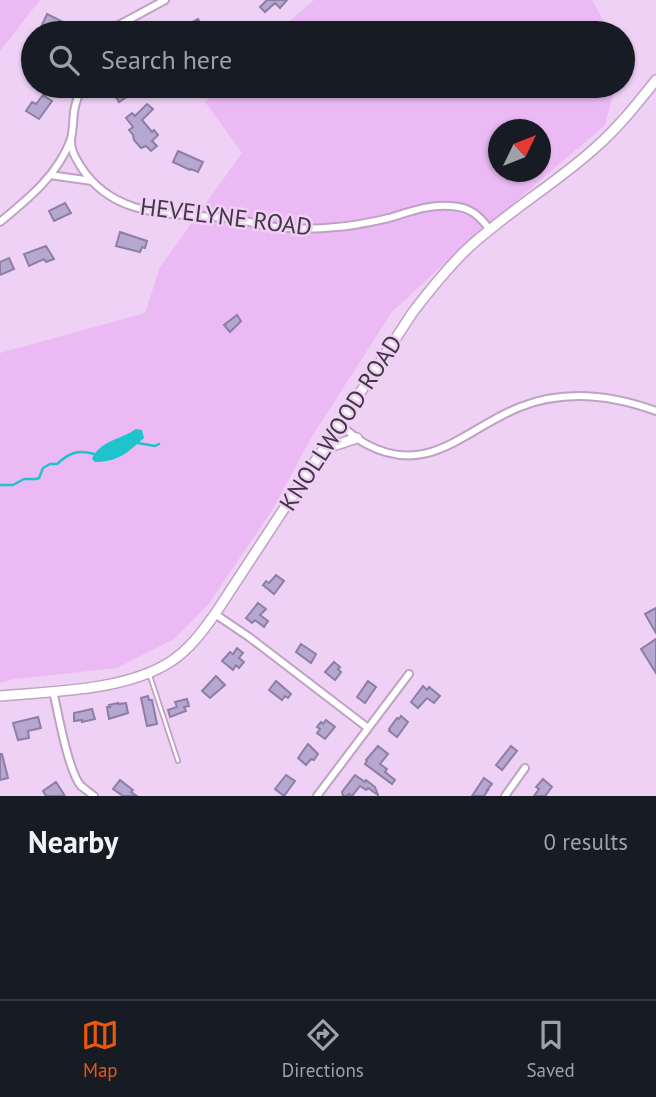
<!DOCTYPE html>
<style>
:root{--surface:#171b24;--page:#242831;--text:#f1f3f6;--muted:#9ea1a6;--line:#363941;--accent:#ea580c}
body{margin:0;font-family:"PT Sans",sans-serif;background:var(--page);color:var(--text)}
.compass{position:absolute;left:488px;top:119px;width:63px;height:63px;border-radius:50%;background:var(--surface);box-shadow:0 2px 5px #0004;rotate:47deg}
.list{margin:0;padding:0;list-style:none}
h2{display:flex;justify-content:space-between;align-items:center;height:91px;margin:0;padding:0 28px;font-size:30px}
h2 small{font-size:23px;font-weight:400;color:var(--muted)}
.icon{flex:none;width:38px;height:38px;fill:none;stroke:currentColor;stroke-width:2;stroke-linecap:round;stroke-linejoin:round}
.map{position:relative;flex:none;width:656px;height:796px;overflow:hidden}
.search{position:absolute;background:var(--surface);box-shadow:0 2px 5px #0004;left:21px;right:21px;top:21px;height:77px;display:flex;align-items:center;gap:18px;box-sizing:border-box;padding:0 24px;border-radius:38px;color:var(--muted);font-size:26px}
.sheet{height:203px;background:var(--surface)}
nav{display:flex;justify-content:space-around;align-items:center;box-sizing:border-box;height:98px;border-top:2px solid var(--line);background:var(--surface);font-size:19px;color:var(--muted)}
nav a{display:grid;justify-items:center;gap:4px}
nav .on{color:var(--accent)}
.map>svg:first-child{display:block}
</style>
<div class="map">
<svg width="656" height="796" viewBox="0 0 656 796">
<rect width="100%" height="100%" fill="#efd1f5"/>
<!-- green -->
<path fill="#ebbaf5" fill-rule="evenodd" d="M0,0h40l-40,51z
M314,0h278l18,33h-334z
M221,86h394l-10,39 -146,125 -67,62 -81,126 -38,71 -65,96 -34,34 -57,29 -102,11 -15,4v-330l145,-40 15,-46 82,-114 -37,-51zM498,130h42v42h-42z"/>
<!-- water -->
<path fill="#1ec3cc" d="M136,429l6,1 2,8c-17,15 -26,24 -49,24l-3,-3c7,-18 30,-20 44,-30z"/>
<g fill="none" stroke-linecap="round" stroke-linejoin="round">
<!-- stream -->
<path stroke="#1ec3cc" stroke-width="2.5" d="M138,443l17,3 4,-2
M0,485h13l11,-6h12l3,-1 4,-10 7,-4h7c12,-11 21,-15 37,-10"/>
</g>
<!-- building -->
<path fill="#b6a7d0" stroke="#8c7ea5" stroke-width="2" d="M267,0h20l-7,8 -5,-5 -10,9 -5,-5z
M47,14l16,8 -5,11h-15l-4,-2z
M198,19l7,14h-20l9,-4 -3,-6z
M109,86h26l-6,4 2,4 -12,8z
M43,95l9,6 -13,18 -13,-8 6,-9 4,2z
M147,104l6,5 -11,11 10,12 2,-2 4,5 -6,6 5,5 -6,5 -5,-5 -5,2 -7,-8 -1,-5 -4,-5 4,-3 -7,-9 6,-5 3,3z
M178,151l25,11 -5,10 -7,-3 -1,1 -17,-8z
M65,203l6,10 -17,8 -5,-10z
M120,232l27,9 -2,7 -3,-1 -2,5 -24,-6z
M46,246l8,13 -8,3 -2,-3 -15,7 -5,-12z
M9,258l5,11 -14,6v-13z
M237,315l4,6 -11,11 -6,-7z
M276,575l8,6 -10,13 -11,-9 3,-4 3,2z
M258,603l8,6 -6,6 8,6 -4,6 -9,-7 -3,3 -6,-5z
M656,608v25l-11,-19z
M656,639v34l-15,-24z
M301,644l15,10 -5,9 -15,-11z
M237,648l6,5 -4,5 5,4 -5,6 -3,-3 -3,5 -11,-9 8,-9 3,2z
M334,662l6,5 -2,2 3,3 -6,8 -10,-8z
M216,676l9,9 -15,13 -8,-7z
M276,681l15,13 -3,4 -3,-2 -3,4 -13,-10z
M368,681l8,6 -11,16 -8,-6z
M423,686l4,4 2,-3 11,9 -6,7 -7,-5 -9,10 -7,-6z
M148,696l1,4h3l5,24 -10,2 -6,-28z
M187,699l2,7 -5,1 2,4 -16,6 -2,-7 9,-3 -2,-5z
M118,703v1l8,-1 2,10 -19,6 -2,-12h3l-1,-2z
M92,709l3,10 -13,3v-2l-8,1v-8z
M401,716l7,6 -11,15 -8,-6 1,-1 -1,-1 8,-11 2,1z
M38,717l3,11 -13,3 1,7 -11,2 -5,-17z
M326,720l9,7 -10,12 -8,-6 3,-4 -3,-2 4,-5 2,2z
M308,744l10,10 -4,6 -3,-1 -5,6 -8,-7z
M378,746l10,8 -8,10 7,5 -2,3 10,8 -3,4 -27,-20 2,-3 -1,-1z
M511,746l6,5 -15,19 -6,-5z
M0,754h2l6,24 -8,2z
M286,775l9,6 -11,15 -9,-7z
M355,775l10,7 1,-2 9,7 3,8 -10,-7 -2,2 -6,-4 -8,10 -3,-2 -2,2h-4l-1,-4z
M484,778l8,6 -5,6h1l-4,6h-12z
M543,779l9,8 -7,9h-11l5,-7 -3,-2z
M120,780l13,10 -2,2 6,4h-14l-10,-7z
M56,782l9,14h-19l-3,-5z"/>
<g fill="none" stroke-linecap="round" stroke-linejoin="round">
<defs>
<path id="service" d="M150,676l28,85"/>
<path id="minor" d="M109,33l10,-8 46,-25
M71,138c-1,11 4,19 10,29 37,57 102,44 160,53 7,1 14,4 21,5 24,4 49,5 74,2 18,-1 35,-5 53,-9 20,-6 40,-14 62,-12 19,1 28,9 39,24
M50,175l42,6
M0,222c28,-23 58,-47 71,-83 2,-8 2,-18 3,-27 1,-9 5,-18 8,-26
M340,425c9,7 17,14 26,19 63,34 100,-16 154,-37 45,-18 92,-12 136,4
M215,614l34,23 119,91
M53,691c5,21 15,80 28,95 4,3 9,7 13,10
M317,796l92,-122
M505,796l20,-28"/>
<path id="secondary" d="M325,450l11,-5 21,-7
M0,696c53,-5 125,-5 170,-34 19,-12 32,-30 45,-48l198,-302c16,-21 33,-42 52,-61 40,-38 89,-66 130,-103 23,-20 42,-44 61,-68"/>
</defs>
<!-- service casing -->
<use href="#service" stroke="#bfa1c4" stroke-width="6"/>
<!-- minor casing -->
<use href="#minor" stroke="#bfa1c4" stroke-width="10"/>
<!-- secondary casing -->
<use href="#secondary" stroke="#bfa1c4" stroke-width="12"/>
<!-- service -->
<use href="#service" stroke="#fff" stroke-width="2.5"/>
<!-- minor -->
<use href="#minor" stroke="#fff" stroke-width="6"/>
<!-- secondary -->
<use href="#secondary" stroke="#fff" stroke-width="9"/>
</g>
<g text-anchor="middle" stroke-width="5" stroke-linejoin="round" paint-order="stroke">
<!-- street labels -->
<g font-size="24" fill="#423645" stroke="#efd1f5">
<text transform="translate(226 217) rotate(7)" y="8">HEVELYNE ROAD</text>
<text transform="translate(341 423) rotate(-57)" y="8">KNOLLWOOD ROAD</text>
</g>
</g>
</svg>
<svg class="compass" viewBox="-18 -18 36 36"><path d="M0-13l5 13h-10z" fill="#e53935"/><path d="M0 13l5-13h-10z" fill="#9ea1a6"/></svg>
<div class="search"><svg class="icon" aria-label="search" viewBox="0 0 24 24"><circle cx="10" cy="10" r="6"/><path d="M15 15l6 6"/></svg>Search here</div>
</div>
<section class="sheet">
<h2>Nearby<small>0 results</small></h2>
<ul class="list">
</ul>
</section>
<nav>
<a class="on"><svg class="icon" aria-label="map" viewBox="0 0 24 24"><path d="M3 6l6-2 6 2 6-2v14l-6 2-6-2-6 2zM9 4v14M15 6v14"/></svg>Map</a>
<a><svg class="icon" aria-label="directions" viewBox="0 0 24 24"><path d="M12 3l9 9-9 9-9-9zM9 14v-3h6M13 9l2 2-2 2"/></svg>Directions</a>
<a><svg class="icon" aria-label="saved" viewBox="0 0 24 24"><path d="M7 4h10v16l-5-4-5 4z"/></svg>Saved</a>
</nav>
